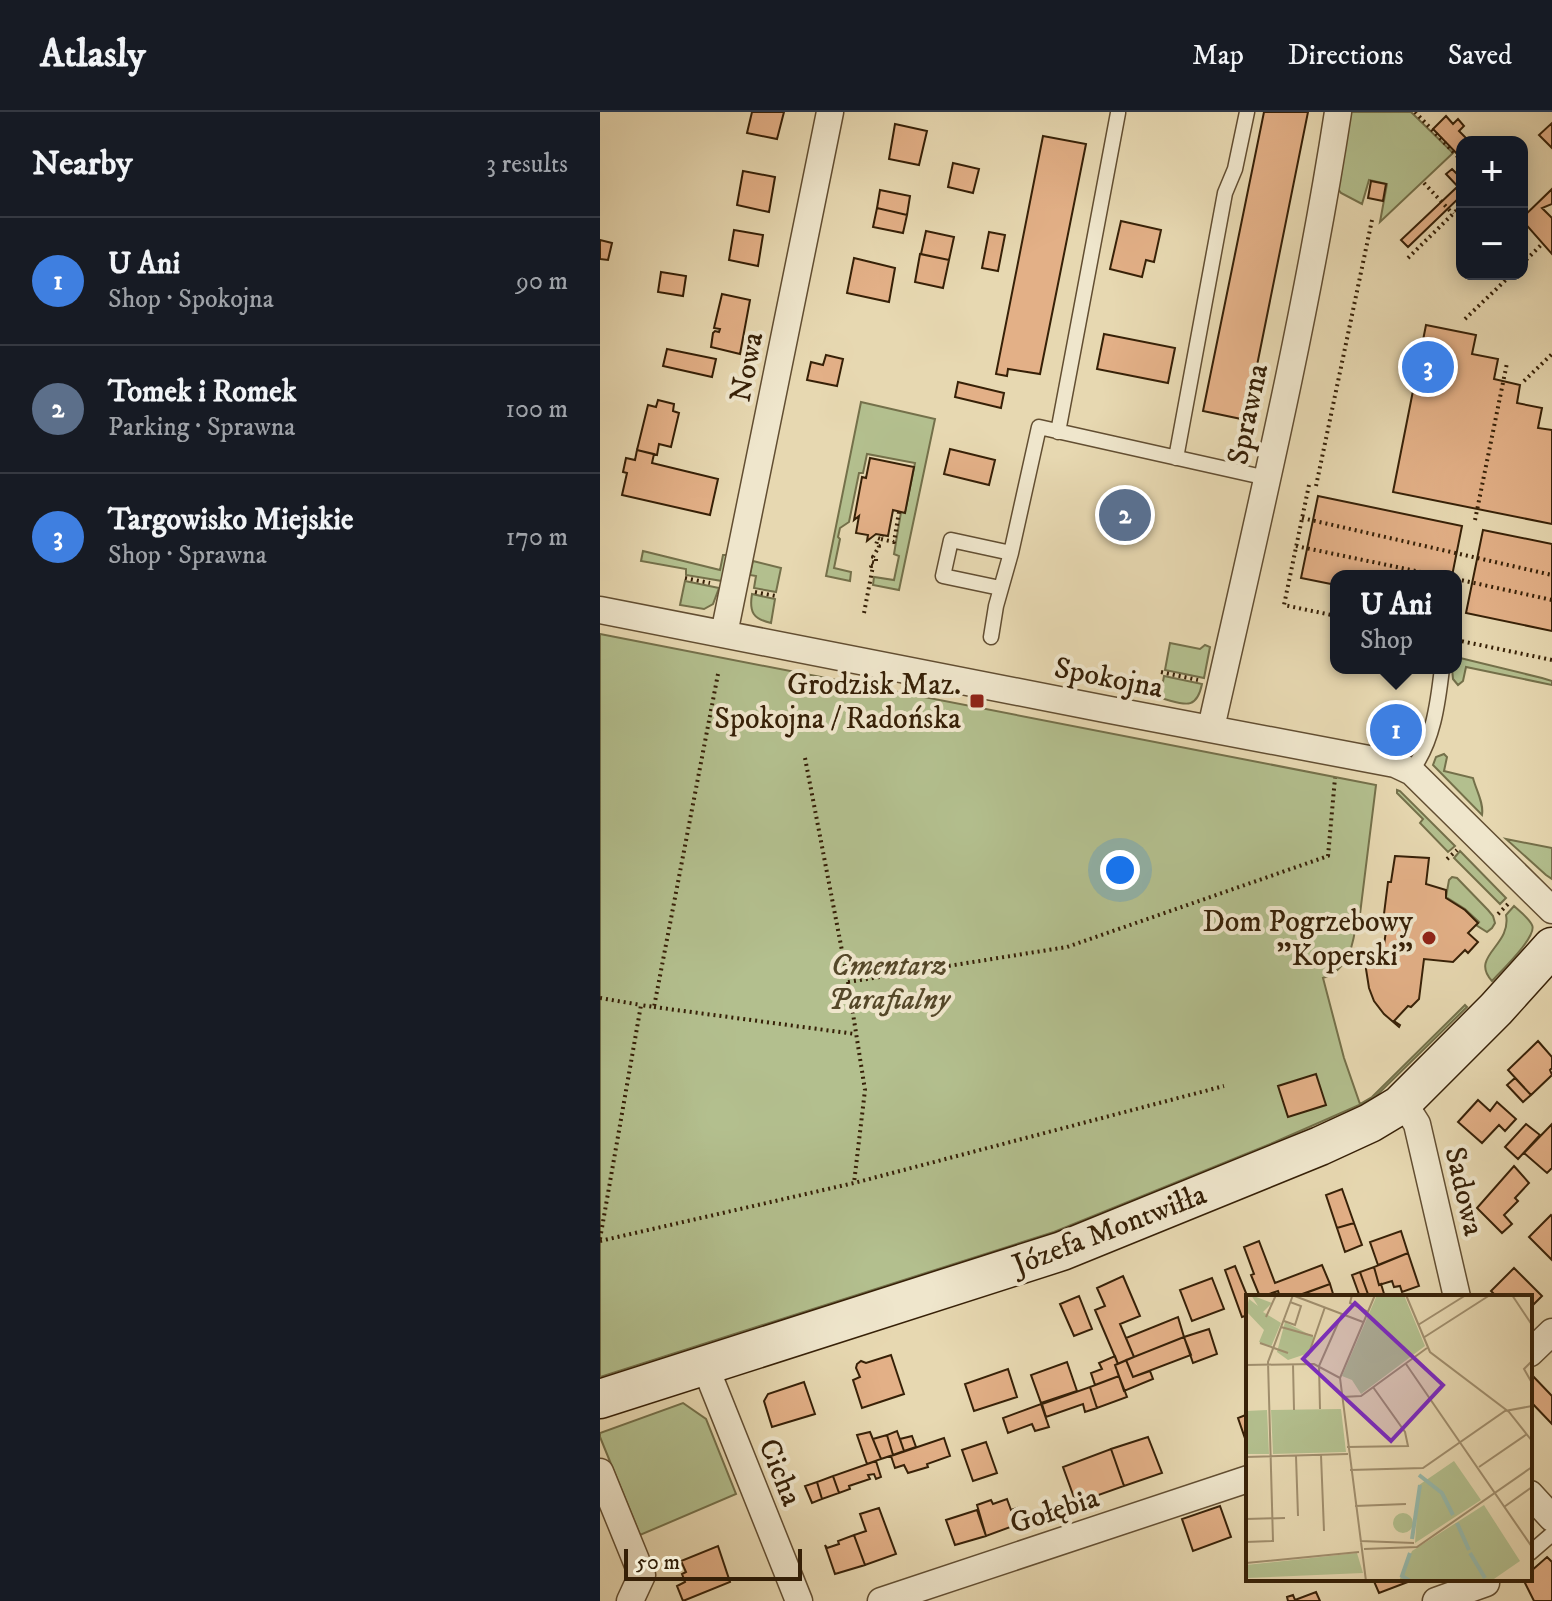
<!DOCTYPE html>
<meta charset="utf-8">
<style>
:root{--surface:#171b24;--page:#20242c;--text:#f1f3f6;--muted:#9ea1a6;--line:#363941;--accent:#0f766e}
body{margin:0;font-family:"IM FELL DW Pica",serif;background:var(--page);color:var(--text)}
.controls{position:absolute;right:24px;top:24px;display:grid;overflow:hidden;border-radius:16px;box-shadow:0 4px 20px #0003}
.controls button{width:72px;height:72px;display:grid;place-items:center;padding:0;border:0;border-bottom:2px solid var(--line);background:var(--surface);color:var(--text);font:40px sans-serif}
.scale{position:absolute;left:24px;bottom:20px;width:178px;box-sizing:border-box;padding-left:8px;border:4px solid #362007;border-top:0;font-size:22px;line-height:28px;white-space:nowrap;color:#362007;-webkit-text-stroke:6px #efe6cc;paint-order:stroke}
.you{position:absolute;left:520px;top:758px;width:28px;height:28px;margin:-20px;border:6px solid #fff;border-radius:50%;background:#1a73e8;box-shadow:0 0 0 12px #1a73e833}
.badge{display:grid;place-items:center;width:52px;height:52px;border-radius:50%;background:var(--accent);color:#fff;font-size:26px;font-weight:700}
.pin{position:absolute;translate:-50% -50%;border:4px solid #fff;box-shadow:0 2px 8px #0006}
.popup{position:absolute;left:730px;top:458px;width:132px;height:104px;box-sizing:border-box;display:grid;place-content:center;border-radius:16px;background:var(--surface);filter:drop-shadow(0 2px 6px #0005);font-size:26px;white-space:nowrap;color:var(--muted)}
.popup b{font-size:30px;color:var(--text)}
.popup::after{content:'';position:absolute;left:50%;top:100%;margin-left:-16px;border:16px solid transparent;border-top-color:var(--surface)}
.list{margin:0;padding:0;list-style:none}
h2{display:flex;justify-content:space-between;align-items:center;height:104px;margin:0;padding:0 32px;font-size:34px}
h2 small{font-size:26px;font-weight:400;color:var(--muted)}
.list li{display:grid;grid-template-columns:52px 1fr auto;gap:24px;align-items:center;box-sizing:border-box;height:128px;padding:0 32px;border-top:2px solid var(--line)}
.list b{display:block;font-size:30px;white-space:nowrap}
.list p{margin:0;font-size:26px;white-space:nowrap;color:var(--muted)}
.list em{font-size:26px;font-style:normal;color:var(--muted)}
.map{position:relative;flex:none;width:952px;height:1489px;overflow:hidden}
header{display:flex;align-items:center;gap:48px;box-sizing:border-box;height:112px;padding:0 40px;background:var(--surface);border-bottom:2px solid var(--line)}
header strong{font-size:38px}
nav{display:flex;gap:44px;margin-inline-start:auto;font-size:28px}
main{display:flex}
aside{flex:1;background:var(--surface)}
.map>svg:first-child{display:block}
</style>
<header>
<strong>Atlasly</strong>
<nav><a>Map</a><a>Directions</a><a>Saved</a></nav>
</header>
<main>
<aside>
<h2>Nearby<small>3 results</small></h2>
<ul class="list">
<li><span class="badge" style="background:#3f7fe0">1</span><div><b>U Ani</b><p>Shop · Spokojna</p></div><em>90 m</em></li>
<li><span class="badge" style="background:#5c6f8a">2</span><div><b>Tomek i Romek</b><p>Parking · Sprawna</p></div><em>100 m</em></li>
<li><span class="badge" style="background:#3f7fe0">3</span><div><b>Targowisko Miejskie</b><p>Shop · Sprawna</p></div><em>170 m</em></li>
</ul>
</aside>
<div class="map">
<svg width="952" height="1489" viewBox="0 0 952 1489">
<rect width="100%" height="100%" fill="#e7d8b1"/>
<filter id="stains"><feTurbulence type="fractalNoise" baseFrequency=".0025" numOctaves="4"/><feColorMatrix values="0 0 0 0 .2 0 0 0 0 .09 0 0 0 0 .02 0 0 0 .5 -.17"/></filter>
<radialGradient id="worn" r=".72"><stop offset=".6" stop-color="#630" stop-opacity="0"/><stop offset="1" stop-color="#630" stop-opacity=".3"/></radialGradient>
<!-- green -->
<path fill="#b3bf8e" stroke="#74704a" stroke-width="2" d="M747,0h64l42,41 -73,69 7,-38 -18,-4 -7,24 -21,-11 -5,-7z
M261,290l74,17 -36,171 -26,-5 1,-8 20,3 5,-24 -5,-2 7,-42h4l10,-49 -48,-9 -4,19h-4l-10,49 -9,6 -2,9 2,2 -6,29 17,4 -1,9 -24,-5z
M43,439l77,19 3,-15h4l-5,26 -36,-6v-6l-45,-8z
M153,449l28,7 -5,24 -22,-4 2,-12 -6,-1z
M85,469l34,7 -6,16 -9,5 -24,-4z
M152,482l23,5 -4,24c-18,-4 -22,-11 -19,-29z
M0,522l776,151 -16,129 -3,3c-3,25 -7,52 -34,61l21,80 16,46 12,-7 93,-92 2,2 -94,92 -98,43 -221,90 -454,145z
M570,531l30,6 5,-4 5,2 -6,31 -39,-8z
M856,545l86,21 10,3v4l-86,-18 -3,14 -5,4 -5,-6 -1,-11h4z
M564,564l38,8c-6,29 -20,19 -42,14z
M844,642l3,3 -3,14 29,7c3,12 11,25 9,37l-49,-50 3,-8z
M797,678l3,1 55,55 -7,6 -28,-29 3,-4 -26,-26z
M906,727l46,9v31l-6,-4z
M860,739l46,47 -6,6 -46,-46z
M852,765l5,1 31,32 5,6 2,7 -3,5 -5,4 -11,-7 3,-3 -14,-13 -19,-12 3,-17z
M914,794c5,5 15,12 18,19 6,11 -32,47 -40,56 -23,-25 20,-35 14,-66z
M83,1291l23,16 30,75 -96,41 -40,-98v-4z"/>
<!-- building -->
<path fill="#e3b087" stroke="#362007" stroke-width="2" d="M152,0h32l-7,27 -30,-6z
M664,0h44l-62,308 -43,-9z
M846,4l7,8 5,-5 6,7 -5,5 11,11h-8v17l-29,-30z
M952,11v25l-13,-13z
M295,12l32,7 -8,34 -30,-6z
M443,24l43,8 -46,230 -32,-5 -1,7 -11,-2z
M353,51l26,6 -6,24 -25,-6z
M852,57l10,10v12l-16,-17z
M143,59l32,6 -6,35 -32,-7z
M771,69l15,3 -3,17 -15,-3z
M856,76l6,7 -54,52 -7,-7z
M952,77v15l-10,4 10,10v36l-30,-34v-2z
M280,78l30,6 -3,19 -30,-7z
M277,96l30,7 -4,18 -30,-6z
M521,109l40,9 -7,32 -8,-2 -4,17 -32,-8z
M134,118l29,5 -5,31 -29,-6z
M326,119l28,6 -5,23 -28,-6z
M389,120l16,3 -7,36 -16,-3z
M0,128l12,3 -4,17 -8,-1z
M320,142l29,6 -6,28 -28,-6z
M254,146l41,10 -6,34 -42,-9z
M61,160l25,4 -3,20 -25,-4z
M122,182l28,6 -10,54 -29,-7 2,-14 2,-2 4,1 1,-3 -6,-1z
M826,213l50,10 -4,19 26,5 -4,20 26,6 -3,18 25,5 -4,20 14,2v94l-159,-32z
M504,222l71,14 -7,35 -71,-14z
M67,237l49,10 -4,18 -49,-11z
M226,243l17,4 -6,27 -30,-6 4,-18 12,3z
M358,270l46,11 -3,15 -46,-11z
M58,288l16,4 -1,7 6,2 -8,34 -12,-3 -2,11 -20,-5 11,-45 8,2z
M350,337l45,11 -6,25 -45,-11z
M37,338l17,4 -2,9 66,16 -8,36 -88,-20 5,-22 -4,-1 3,-14 9,2z
M270,346l44,9 -9,46 -12,-3 -5,26 -12,-2 -9,7 1,-6 -12,-2 3,-17 -5,4 8,-43 4,1z
M718,384l144,30 -10,50h-116v9l-35,-7z
M883,418l69,14v87l-86,-18z
M795,744l34,2 -3,26 20,6v8l19,12 13,13 -10,10 10,9 -10,11 -3,-3 -12,12 -29,-3 -5,40 -8,8 -3,-1 -14,15 6,4 -1,2 -15,-13 -10,-13 -5,-13 -3,-19 1,-14 16,-3 3,-21 -4,-1 6,-48h3z
M938,929l14,16v11l-2,2 2,5 -21,20 -23,-25z
M716,962l10,31 -38,12 -10,-31z
M915,966l16,17 -8,7 -16,-17z
M878,988l12,11 7,-9 19,17 -11,12 -6,-6 -17,18 -24,-21z
M926,1012l14,11 -22,24 -13,-12z
M952,1012v44l-5,5 -23,-20z
M914,1054l15,17 -14,15 3,3 -14,14 8,9 -10,9 -25,-25z
M742,1077l12,34 -17,5 -11,-33z
M951,1103l1,1v44l-23,-23z
M754,1111l8,22 -17,7 -8,-24z
M801,1119l7,22 -30,12 -8,-23z
M659,1129l16,42 47,-18 8,19 -36,13h-14l-2,-6 -18,6 -9,-22 3,-1 -10,-27z
M808,1141l11,33 -17,6 -2,-6 -6,1 -2,-6 -13,4 -5,-18z
M635,1154l13,32v17l-6,2 -17,-47z
M774,1155l5,18 2,-1 4,13h-16l-9,-25z
M914,1156l28,28 -12,12v-11h-33l-6,-6z
M760,1160l9,25h-9l-8,-22z
M523,1164l17,40 -20,8 14,33 -16,7 -23,-54 10,-4 -8,-18z
M612,1166l12,31 -32,12 -12,-31z
M730,1172l4,13h-39z
M479,1184l13,33 -18,7 -14,-32z
M578,1205l6,20 -50,20 -8,-19z
M609,1217l8,25 -24,9 -9,-26z
M584,1225l7,18 -58,22 -7,-17z
M291,1243l13,39 -42,14 -9,-28 7,-3 -4,-9 1,-4 4,-3 5,2z
M515,1244l3,8 -3,1 4,11 -24,9 -4,-12 11,-4 -3,-6z
M526,1248l7,17 17,-6 3,8 -29,12 -9,-26z
M467,1250l10,29 -36,12 -10,-28z
M408,1257l9,28 -43,14 -9,-27z
M930,1261l22,23v28l-22,-23z
M519,1264l8,21 -30,11 -7,-21z
M204,1270l11,32 -43,13 -8,-26 4,-7z
M490,1275l7,21 -12,4 -2,-8 -37,13 -4,-13z
M441,1292l8,23 -14,4 -3,-7 -24,9 -5,-15z
M648,1302v33l-10,-29z
M297,1319l7,20 -11,4 -6,-20z
M270,1320l11,27 -14,5 -10,-29z
M287,1323l6,20 -12,4 -8,-20z
M312,1324l4,11 -12,4 -4,-12z
M548,1325l14,36 -38,13 -13,-37z
M344,1326l6,18 -23,8 1,3 -20,6 -4,-8 -9,3 -4,-12z
M386,1330l11,31 -24,8 -11,-31z
M511,1337l13,37 -48,17 -13,-36z
M276,1349l5,16 -5,2 -2,-5 -6,1 2,4 -21,7 1,3 -11,4 -6,-17z
M233,1364l6,17 -17,6 -5,-17z
M217,1370l5,17 -10,4 -7,-17z
M407,1387l4,11 6,-2 4,11 -6,3 1,3 -30,11 -9,-31 14,-5 2,4z
M620,1394l11,31 -38,14 -11,-32z
M279,1396l17,46 -31,11 -11,-30 12,-4 -6,-17z
M377,1398l9,26 -31,9 -9,-25z
M254,1423l11,30 -30,9 -10,-29 2,3 12,-4 -1,-3z
M118,1434l12,36 -47,19 -6,-15 8,-4 -3,-8 4,-2 -5,-11z
M947,1445l5,5v39h-18l-11,-22h7v-7z
M773,1467h40v1l-34,13z
M716,1480l4,9h-32l-1,-4 6,-2 2,5z"/>
<g fill="none" stroke-linecap="round" stroke-linejoin="round">
<defs>
<path id="lane" d="M458,320l60,-319
M576,346l49,-265 10,-24 12,-57
M400,476l-57,-12 8,-36 60,13
M391,525l5,-31 15,-53 28,-126 228,51
M811,659c22,-28 27,-68 31,-103
M930,1441l22,-19"/>
<path id="street" d="M0,498l505,99 290,55 17,8 140,138
M124,522l106,-522
M611,616c46,-204 95,-409 127,-616
M800,993l10,8 7,11 40,173
M930,1241l22,-21
M105,1254l94,235
M0,1360l42,103 -12,26
M930,1382l22,24
M281,1489l367,-122
M836,1489l50,-18"/>
<path id="secondary" d="M0,1287l462,-148 258,-105 50,-23 30,-18 96,-96 56,-62"/>
</defs>
<!-- lane casing -->
<use href="#lane" stroke="#624e32" stroke-width="17"/>
<!-- street casing -->
<use href="#street" stroke="#624e32" stroke-width="29"/>
<!-- secondary casing -->
<use href="#secondary" stroke="#362007" stroke-width="41"/>
<!-- path -->
<path stroke="#362007" stroke-width="4" stroke-dasharray="2 4" stroke-linecap="butt" d="M815,0l47,49
M824,71l29,31
M808,146l54,-53
M922,152l19,-19
M865,207l47,-45
M924,269l28,-27
M709,373l-25,120 52,11
M716,374l56,-266
M702,406l250,57
M875,408l32,-157
M281,427l13,3 5,-30
M696,434l144,30
M85,466l25,5
M856,467l96,21
M155,480l21,4
M264,501l9,-47h-2l1,-4 4,1v-5l-3,-1 4,-7h1l1,-4 -3,-1 2,-7 3,1 1,-4
M856,528l96,20
M561,560l37,8
M205,646l43,224 17,108 -11,93
M847,747l10,-9
M898,802l12,-12
M248,870l219,-35 261,-91 7,-78
M0,886l41,7
M54,895l201,27
M0,1127l41,-234 13,2 64,-333
M0,1129l254,-58 370,-97"/>
<!-- lane -->
<use href="#lane" stroke="#efe6cc" stroke-width="14"/>
<!-- street -->
<use href="#street" stroke="#efe6cc" stroke-width="26"/>
<!-- secondary -->
<use href="#secondary" stroke="#efe6cc" stroke-width="38"/>
</g>
<!-- markers -->
<g fill="#8f2418" stroke="#efe6cc" stroke-width="3">
<rect x="369" y="581" width="16" height="16" rx="4"/>
<circle cx="829" cy="826" r="8"/>
</g>
<g text-anchor="middle" stroke-width="8" stroke-linejoin="round" paint-order="stroke">
<!-- street labels -->
<g font-size="30" fill="#362007" stroke="#efe6cc">
<text transform="translate(146 255) rotate(-79)" y="10">Nowa</text>
<text transform="translate(647 302) rotate(-78)" y="10">Sprawna</text>
<text transform="translate(509 565) rotate(11)" y="10">Spokojna</text>
<text transform="translate(865 1079) rotate(77)" y="10">Sadowa</text>
<text transform="translate(509 1117) rotate(-21)" y="10">Józefa Montwiłła</text>
<text transform="translate(181 1360) rotate(68)" y="10">Cicha</text>
<text transform="translate(454 1398) rotate(-18)" y="10">Gołębia</text>
</g>
<!-- poi labels -->
<g font-size="30" fill="#362007" stroke="#efe6cc" text-anchor="end">
<text x="361" y="582">Grodzisk Maz.<tspan x="361" dy="34">Spokojna / Radońska</tspan></text>
<text x="813" y="819">Dom Pogrzebowy<tspan x="813" dy="34">"Koperski"</tspan></text>
</g>
<!-- park labels -->
<g font-size="30" font-style="italic" fill="#554829" stroke="#efe6cc">
<text x="289" y="863">Cmentarz<tspan x="289" dy="34">Parafialny</tspan></text>
</g>
</g>
<!-- overview -->
<g transform="translate(646 1183)">
<rect width="286" height="286" fill="#e7d8b1"/>
<path d="M5,0l21,8 -9,9 18,11 -10,24 -12,-5 5,-12 -18,-19 3,-12 9,7zM131,0h27l21,51 -64,48 -9,-14 -10,-4zM39,27l29,15 -5,16 -21,7 -11,-8 -3,11zM95,114l5,43 -73,2 -2,-44zM21,115l2,44h-23v-43zM208,166l27,39 -66,43 4,-58zM238,210l36,56 -29,20h-92l13,-30zM147 228a10 10 0 1 1 20 0a10 10 0 1 1-20 0ZM111,258l6,20 -117,5v-13z" fill="#b3bf8e"/>
<path fill="none" stroke="#97baac" stroke-width="4" d="M173,180l23,18 11,22M211,228l12,27M166,244l8,-54M224,258l15,25M164,286l-8,-5 8,-23"/>
<path fill="none" stroke="#a08e6d" stroke-width="2" d="M46,0l71,27M106,0l-2,8 18,9M160,0l24,57 79,60 23,29M266,0l20,30M20,22l10,-22M38,26l11,4 6,-19 -11,-4M172,30l48,-30M35,32l32,9M177,43l67,-43M14,48l28,10M62,61l17,-49M286,66l-8,8 8,14M47,69l1,46M160,69l126,183M0,70l68,-1 26,14M96,102l19,-1 66,-48M74,114l-1,-43 23,-52M101,152l61,-1 -3,-14 -32,-45M75,160l3,76M50,161l2,60M0,162l102,-3M233,172l48,-33M104,175l73,-2 82,-57 27,-5M109,211l51,-2M258,212l28,-20M0,224l39,-1M114,246l54,2M0,247l27,-1 -5,-179 25,-67M118,254l53,-2 115,-80M0,268l113,-11M120,286l-26,-203 35,-83"/>
<path fill="#7b2cbf" fill-opacity="0.15" stroke="#7b2cbf" stroke-width="4" d="M109,8l88,82 -52,56 -88,-82z"/>
<rect width="286" height="286" fill="none" stroke="#362007" stroke-width="4"/>
</g>
<rect width="100%" height="100%" filter="url(#stains)"/>
<rect width="100%" height="100%" fill="url(#worn)"/>
</svg>
<div class="controls">
<button>+</button>
<button>−</button>
</div>
<div class="scale">50 m</div>
<div class="you"></div>
<div class="pin badge" style="left:796px;top:618px;background:#3f7fe0">1</div>
<div class="popup"><b>U Ani</b>Shop</div>
<div class="pin badge" style="left:525px;top:403px;background:#5c6f8a">2</div>
<div class="pin badge" style="left:828px;top:255px;background:#3f7fe0">3</div>
</div>
</main>
